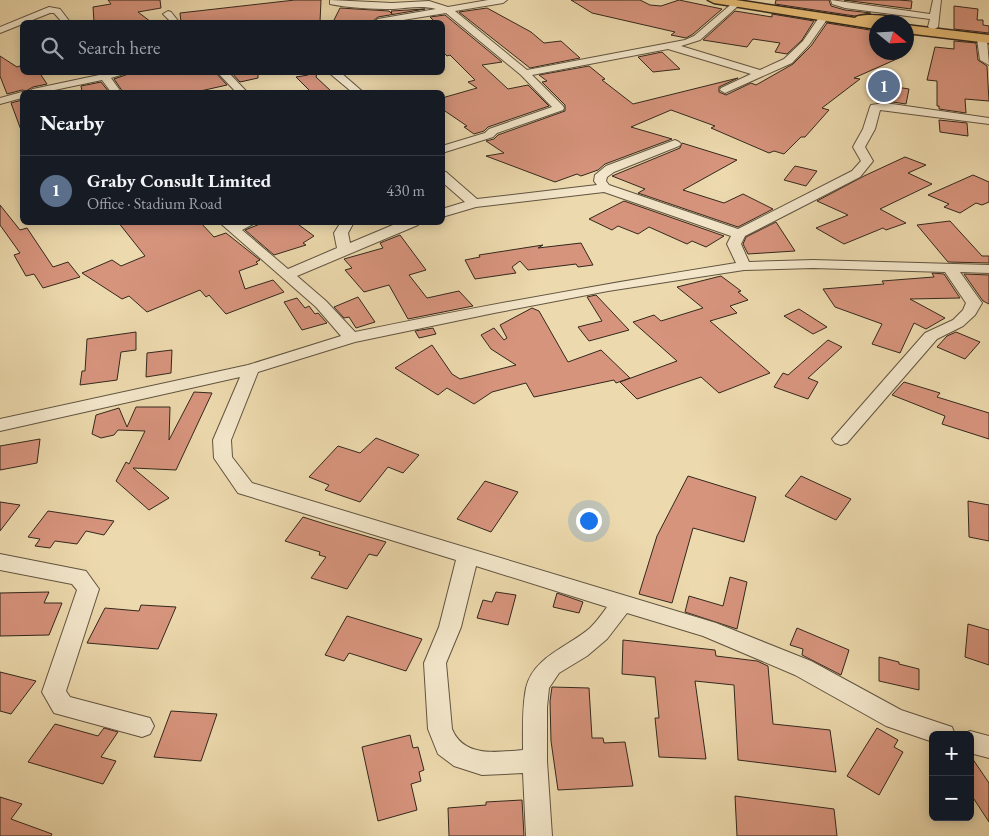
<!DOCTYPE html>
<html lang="en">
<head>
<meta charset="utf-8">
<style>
  :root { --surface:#171b24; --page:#20242c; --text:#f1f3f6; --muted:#9ea1a6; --line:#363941; --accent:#c59692 }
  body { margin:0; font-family:"EB Garamond",serif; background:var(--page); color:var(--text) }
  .controls { position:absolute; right:15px; bottom:15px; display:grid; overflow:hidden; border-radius:8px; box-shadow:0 2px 12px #0003 }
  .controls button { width:45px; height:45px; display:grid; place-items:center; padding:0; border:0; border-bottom:1px solid var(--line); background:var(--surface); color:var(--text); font:25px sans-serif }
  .compass { position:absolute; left:869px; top:15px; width:45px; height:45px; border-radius:50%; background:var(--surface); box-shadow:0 2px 12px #0003; rotate:108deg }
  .you { position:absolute; left:588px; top:520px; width:18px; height:18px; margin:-12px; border:4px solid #fff; border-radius:50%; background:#1a73e8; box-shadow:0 0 0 8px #1a73e833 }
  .badge { display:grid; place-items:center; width:32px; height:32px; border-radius:50%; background:var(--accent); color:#fff; font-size:16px; font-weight:700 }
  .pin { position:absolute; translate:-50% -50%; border:2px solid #fff; box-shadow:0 1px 5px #0006 }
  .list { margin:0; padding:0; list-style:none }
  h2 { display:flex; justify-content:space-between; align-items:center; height:65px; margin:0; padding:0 20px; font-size:21px }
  h2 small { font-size:16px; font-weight:400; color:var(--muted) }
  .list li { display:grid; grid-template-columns:32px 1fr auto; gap:15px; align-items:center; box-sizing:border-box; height:70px; padding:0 20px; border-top:1px solid var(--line) }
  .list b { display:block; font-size:19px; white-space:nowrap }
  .list p { margin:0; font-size:16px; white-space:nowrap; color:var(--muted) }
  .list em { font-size:16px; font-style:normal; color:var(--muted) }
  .icon { flex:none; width:28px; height:28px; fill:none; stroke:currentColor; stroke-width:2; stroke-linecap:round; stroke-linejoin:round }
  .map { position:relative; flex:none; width:989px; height:836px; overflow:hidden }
  .search { position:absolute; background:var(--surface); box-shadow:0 2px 12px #0003; left:20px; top:20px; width:425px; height:55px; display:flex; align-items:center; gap:12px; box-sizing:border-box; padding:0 18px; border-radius:8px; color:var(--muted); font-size:19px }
  .panel { position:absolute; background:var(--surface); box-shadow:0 2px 12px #0003; left:20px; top:90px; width:425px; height:135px; border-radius:8px }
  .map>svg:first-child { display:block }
  .building { fill:#d7947d; stroke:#33281c }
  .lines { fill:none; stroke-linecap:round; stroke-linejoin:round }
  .minor-casing { stroke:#615440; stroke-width:2 }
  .major-casing { stroke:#33281c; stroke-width:3 }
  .minor { fill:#f3e6ca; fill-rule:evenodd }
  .major { fill:#e6bc76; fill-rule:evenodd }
</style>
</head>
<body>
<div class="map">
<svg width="989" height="836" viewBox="0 0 989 836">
  <rect width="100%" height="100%" fill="#ecd9ad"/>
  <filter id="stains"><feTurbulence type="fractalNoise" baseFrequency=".004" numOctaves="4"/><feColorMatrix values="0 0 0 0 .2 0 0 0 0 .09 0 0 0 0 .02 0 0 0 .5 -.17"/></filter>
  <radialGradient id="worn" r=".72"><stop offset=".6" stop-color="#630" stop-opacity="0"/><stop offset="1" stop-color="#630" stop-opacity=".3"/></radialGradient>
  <!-- building -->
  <g class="building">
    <path d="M108,0H160L161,8L138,12L151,22H94L93,7L111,4Z"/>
    <path d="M295,0H321L320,22H181L180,13Z"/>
    <path d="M571,0H640L650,5L661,6L679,0L722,9L693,34L686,38L671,35L675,32L592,13Z"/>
    <path d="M776,0H829L831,6L845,10L871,13L855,16L775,4Z"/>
    <path d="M844,0H898L912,1L911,9Z"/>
    <path d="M954,6L978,9L977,20H983V25L989,26V33L954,29Z"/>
    <path d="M340,8L389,11L392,14L391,11L425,9L378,17L373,21L333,22Z"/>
    <path d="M487,8L531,32L544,43L561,41L580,58L530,68L459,12Z"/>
    <path d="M735,11L772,17V14L814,21L802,40L787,54L775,52L780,43L753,39L747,47L703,40Z"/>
    <path d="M445,15L502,62L482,65L508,89L528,85L549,106L488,127L484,131L474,134L464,127L467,126L442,109V98L477,88L468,82L475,80L450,55L447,56L442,51V22H435L430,17Z"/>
    <path d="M827,23L876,31V52L899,58L854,78L860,79L822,108L829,110L805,137H801L784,154L774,151L769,153L711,128L715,126L671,110L631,127L672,139L605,164L598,170L581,176L577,174L555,182L486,156L504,153L486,141L494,139L498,135L565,111V105L542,82L547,81L539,75L589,66L605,79L602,80L633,104L738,78L719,87V92L726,95L751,83L756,85L793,64L811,46Z"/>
    <path d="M954,41L976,43L978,60L987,66L989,101L965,99L966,113L939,109V106H937V81L927,80L935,47L954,49Z"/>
    <path d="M662,52L680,69L653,72L638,57Z"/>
    <path d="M0,56L17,67L22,65V72H39L47,84L33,87L26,91L22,90L7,94L0,76Z"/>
    <path d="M215,72L227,85L196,92H123L114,79L134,72Z"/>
    <path d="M231,72H258V78L240,82Z"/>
    <path d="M309,72L317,73L316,77L332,92H311L296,77L308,75Z"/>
    <path d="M101,82L109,92H82L81,86Z"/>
    <path d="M890,86L909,89L906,104L886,101Z"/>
    <path d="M22,100V130H21L11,103Z"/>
    <path d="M939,120L967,123L968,136L940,132Z"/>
    <path d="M682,143L737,160L683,190L724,203L743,194L773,209L738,227L638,193L645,189L612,176L680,148Z"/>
    <path d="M905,157L926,165L908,173L932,184L880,209L906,223L886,230L883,228L844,244L816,228L848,215L817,201L864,176Z"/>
    <path d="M795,166L817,171L806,186L784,180Z"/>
    <path d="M973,175L989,182V202L982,205L976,203L960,213L944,207L949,204L928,195Z"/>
    <path d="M624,201L724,236L706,247L692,241L687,244L649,227L638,234L618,226L612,230L589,219Z"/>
    <path d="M0,205L20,230L27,228L53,267L68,262L80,277L43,288L34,274L26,276L14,255L20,253L0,225Z"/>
    <path d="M950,221L982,256H989V263L948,262L917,225Z"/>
    <path d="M118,222H200L214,237L226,233L260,260L256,262L258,264L239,271L245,289L273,280L284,292L226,314L209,295L206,297L200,290L147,312L129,296L122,299L82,273L112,260L121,266L145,256Z"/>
    <path d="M265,222H295L314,236L303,243L306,245L274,255L245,230Z"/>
    <path d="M776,222L795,251L748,254L743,244L746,237Z"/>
    <path d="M400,235L426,270L409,275L427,298L459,291L473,306L408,319L389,285L364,292L345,270L352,268L344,259L383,248L380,243Z"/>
    <path d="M581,243L593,265L578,267L576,264L528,270L520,261L512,267L516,273L475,279L465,260L480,257L479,255L543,245L538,248Z"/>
    <path d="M932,273L944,274L960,298L910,299L945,318L926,329L914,323L900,353L872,344L882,324L835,307L823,289L884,284L882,281L934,277Z"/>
    <path d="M964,274L989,275V304L983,301Z"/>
    <path d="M721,276L741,291L738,292L748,300L730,306L737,313L710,321L770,373L719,393L701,377L637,399L620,382L677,361L633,322L654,315L661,321L703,308L677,287Z"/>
    <path d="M596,295L629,330L589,341L578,327L602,321L587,297Z"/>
    <path d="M358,297L375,322L356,328L349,317L344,318L334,307Z"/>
    <path d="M297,298L305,308L309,306L315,314L318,313L327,323L302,330L284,302Z"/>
    <path d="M532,308L539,311L568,362L601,350L630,378L616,383L614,380L534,397L526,383L492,392L474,404L447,388L438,395L395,368L432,345L452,374L460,379L516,365L491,349L481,335L494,328L504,340L507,338L500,325Z"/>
    <path d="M799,309L827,327L813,334L784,316Z"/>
    <path d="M433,328L436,334L419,338L415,331Z"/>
    <path d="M136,332V350L121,352L117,380L80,385L82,371H85L87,339Z"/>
    <path d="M956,332L980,342L965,359L937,347L947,336Z"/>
    <path d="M828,340L842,347L808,378L818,382L808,399L774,387L783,373L788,375Z"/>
    <path d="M172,350L171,373L146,377L147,353Z"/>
    <path d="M904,382L940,393L937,397L989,413V439L942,424L945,416L892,395Z"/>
    <path d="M194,392L212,393L176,470L133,468L169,498L149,510L116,481L126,462L129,464L145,431L118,430L114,435L101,438L92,434L96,415L119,408L127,427L136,407H170L169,440Z"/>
    <path d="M376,438L419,455L403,473L388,467L360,502L325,490L329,485L309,477L338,446L360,453Z"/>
    <path d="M40,439L37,463L0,470V446Z"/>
    <path d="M688,476L756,497L744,542L693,528L672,603L639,594L657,536Z"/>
    <path d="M801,476L851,499L836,520L785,496Z"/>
    <path d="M485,481L518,492L491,532L457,519Z"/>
    <path d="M968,501L989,505V541L969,537Z"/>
    <path d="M0,502L20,505L0,531Z"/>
    <path d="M48,511L114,521L104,535L86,531L77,544L55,541L50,548L35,546L40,539L28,537Z"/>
    <path d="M303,517L328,525L386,542L377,556L369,554L347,589L311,578L326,557L319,555L320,552L285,541Z"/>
    <path d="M730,577L747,582L737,629L685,612L689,596L723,606Z"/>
    <path d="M49,592L44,603H62L49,635L0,636V593Z"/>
    <path d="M496,592L516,595L508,625L477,618L483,600L492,602Z"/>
    <path d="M557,593L583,602L579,613L553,607Z"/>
    <path d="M141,605L176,607L158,649L87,643L105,608L139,611Z"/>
    <path d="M347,616L422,639L406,671L349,653L344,661L325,655Z"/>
    <path d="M968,624L989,630V665L965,657Z"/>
    <path d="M797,628L849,650L841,675L802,655L803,649L790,645Z"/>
    <path d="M623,640L715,650L716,656L757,661L768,666L773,724L830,730L836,772L738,760L734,685L695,681L706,759L659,757L655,718H659L655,677L622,674Z"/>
    <path d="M879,657L899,662V664L919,669V690L879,681Z"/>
    <path d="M0,672L36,681L11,714L0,711Z"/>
    <path d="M552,687L589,688L592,738H603L604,743L625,742L633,786L558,790L551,741L550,701Z"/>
    <path d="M171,711L217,714L201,761L154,757Z"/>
    <path d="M55,724L98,736L104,728L118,732L101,757L116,761L103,784L28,762Z"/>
    <path d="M877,728L898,740L894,747L903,752L879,795L847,776Z"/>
    <path d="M410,735L413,748L418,747L424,770L419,772L421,781L411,784L417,810L378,821L362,747Z"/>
    <path d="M970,755L989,783V822L970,793Z"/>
    <path d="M735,796L834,809L837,836H737Z"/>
    <path d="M0,797L22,804L11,819L52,834L51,836H0Z"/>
    <path d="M522,800L524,836H449L448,808L486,805V802Z"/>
  </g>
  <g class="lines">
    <!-- minor casing -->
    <g class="minor-casing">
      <g id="minor">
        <path d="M330,0L392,3L429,1L448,7L488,0H507L503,3L455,11L527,70L685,40L694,36L735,1L739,4L738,6L700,40L681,46L760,70L784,59L803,41L820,16L823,15L828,18L809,45L792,63L725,93L720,90L721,88L751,74L668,49L532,75L563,106L564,108L563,110L497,133L493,137L442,153V146L485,133L489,129L552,107L521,75L446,13L391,22H374L378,19L436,9C422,5 407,8 393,9C373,9 349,8 330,4Z"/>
        <path d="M831,0L930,14L933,0H941L938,27L933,30L928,27L930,19L845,8L832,4Z"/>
        <path d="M49,7L60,9L70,22H62L54,13H50L0,33V27Z"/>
        <path d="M168,11L171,12L179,22H171L163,14Z"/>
        <path d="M982,36L987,39L989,65L980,60L977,39Z"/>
        <path d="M97,72H130L111,78L121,92H111L102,80L45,92H28L33,89L99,75Z"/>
        <path d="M217,72H228L247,92H236Z"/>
        <path d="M328,72H340L363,92H352Z"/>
        <path d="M22,92H25H22V98L0,104V98Z"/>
        <path d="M885,103L989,118V124L880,110L875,129L865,147L873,161L860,177L745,236L741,244L749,262L813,260L989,265V273L960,272L982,303L975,315L963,326L937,339L847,443L841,445L835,443L832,439L925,333L953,320L963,310L966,303L945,272L813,268L744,270L608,291L494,313L355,342L258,372L231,440L232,457L252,483L716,623L811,661L901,710L952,727L955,735H933V742L886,726L795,675L703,636L627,613L607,639L587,656L559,673L549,688L547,707V761L552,836H526L523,773L482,775L454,766L438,754L428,729L424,663L439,627L456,560L238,493L214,458L213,440L240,377L0,431V419L248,365L341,336L316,307L219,222H257L242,230L288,269L337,248L334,233L341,222H354L348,233L350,243L400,222H419L418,225L297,276L326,301L355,332C481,306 608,283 736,263L727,244L731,236L604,192L476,207L442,217V209L465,202L442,182V171L446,172L477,199L597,185L594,181L595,175L606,166L675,140L679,142L681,144L679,146L614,172L607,177L606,181L609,185L738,229L852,171L861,161L853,147L863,129L870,107L871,105ZM476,566L607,607C602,614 596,622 590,628C568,647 533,657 526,688C522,708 523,730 523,750C497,752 464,758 452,729L446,663L461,627Z"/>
        <path d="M0,554L86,571L99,589L66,691L70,697L150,718L154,726L150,734L142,737L54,713L42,692L77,590L72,584L0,570Z"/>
        <path d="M970,731L989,736V758L970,753V735H961Z"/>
      </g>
    </g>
    <!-- major casing -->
    <g class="major-casing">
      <g id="major">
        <path d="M708,0H736L855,18C860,12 899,16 905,22H876V29L714,3Z"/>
        <path d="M906,25L989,35V43L906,33Z"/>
      </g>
    </g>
    <!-- minor -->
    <use href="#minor" class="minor"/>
    <!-- major -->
    <use href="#major" class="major"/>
  </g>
  <rect width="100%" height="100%" filter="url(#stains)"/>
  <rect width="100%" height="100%" fill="url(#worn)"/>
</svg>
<div class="controls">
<button>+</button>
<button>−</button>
</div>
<svg class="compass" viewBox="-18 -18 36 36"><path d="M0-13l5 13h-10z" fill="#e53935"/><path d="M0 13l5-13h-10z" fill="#9ea1a6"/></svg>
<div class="you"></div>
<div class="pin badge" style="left:884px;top:86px;background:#5c6f8a">1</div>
<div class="search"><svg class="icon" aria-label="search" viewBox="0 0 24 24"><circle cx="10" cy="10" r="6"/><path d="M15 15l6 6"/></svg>Search here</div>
<section class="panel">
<h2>Nearby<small></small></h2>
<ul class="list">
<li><span class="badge" style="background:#5c6f8a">1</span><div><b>Graby Consult Limited</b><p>Office · Stadium Road</p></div><em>430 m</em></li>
</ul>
</section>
</div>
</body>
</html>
